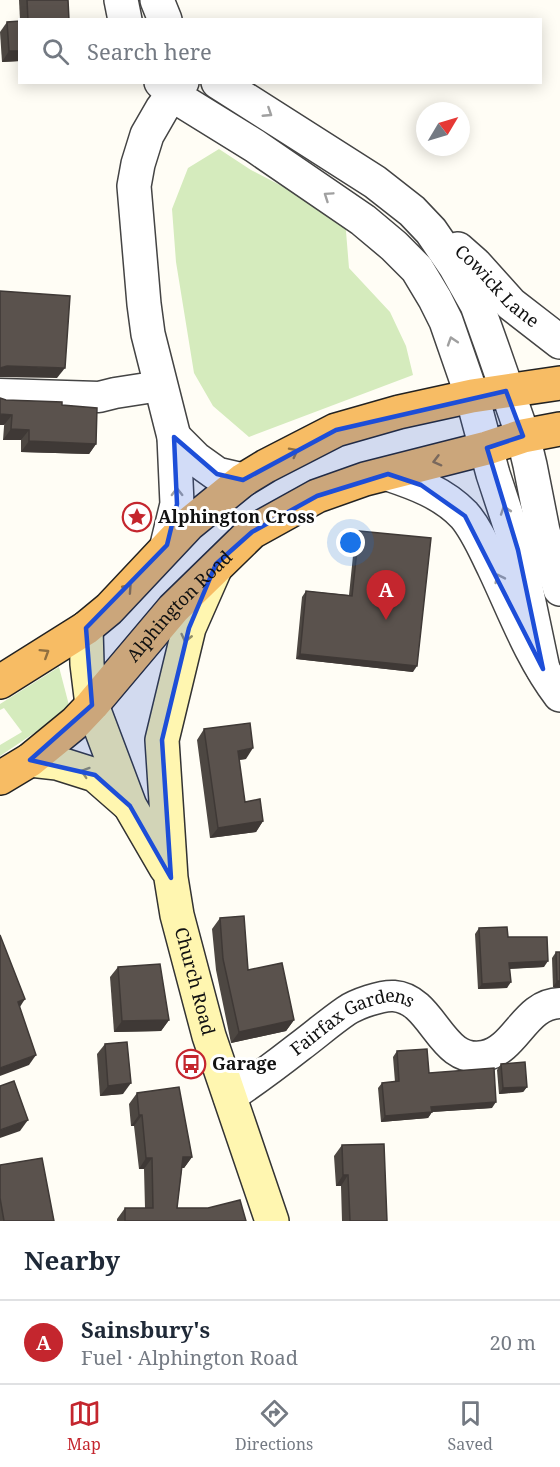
<!DOCTYPE html>
<html lang="en">
<head>
<meta charset="utf-8">
<style>
  :root { --surface:#fff; --page:#f6f6f7; --text:#1f2937; --muted:#747a83; --line:#e0e1e3; --accent:#c4262e }
  body { margin:0; font-family:"Noto Serif",serif; background:var(--page); color:var(--text) }
  .compass { position:absolute; left:416px; top:102px; width:54px; height:54px; border-radius:50%; background:var(--surface); box-shadow:0 3px 15px #0003; rotate:52deg }
  .you { position:absolute; left:351px; top:543px; width:21px; height:21px; margin:-15px; border:4px solid #fff; border-radius:50%; background:#1a73e8; box-shadow:0 0 0 9px #1a73e833 }
  .badge { display:grid; place-items:center; width:39px; height:39px; border-radius:50%; background:var(--accent); color:#fff; font-size:20px; font-weight:700 }
  .pin { position:absolute; translate:-50% -50px; filter:drop-shadow(0 2px 3px #0008) }
  .pin::after { content:''; position:absolute; top:32px; width:21px; height:18px; background:inherit; clip-path:polygon(0 0,100% 0,50% 100%) }
  .list { margin:0; padding:0; list-style:none }
  h2 { display:flex; justify-content:space-between; align-items:center; height:78px; margin:0; padding:0 24px; font-size:26px }
  h2 small { font-size:20px; font-weight:400; color:var(--muted) }
  .list li { display:grid; grid-template-columns:39px 1fr auto; gap:18px; align-items:center; box-sizing:border-box; height:84px; padding:0 24px; border-top:2px solid var(--line) }
  .list b { display:block; font-size:22px; white-space:nowrap }
  .list p { margin:0; font-size:20px; white-space:nowrap; color:var(--muted) }
  .list em { font-size:20px; font-style:normal; color:var(--muted) }
  .icon { flex:none; width:33px; height:33px; fill:none; stroke:currentColor; stroke-width:2; stroke-linecap:round; stroke-linejoin:round }
  .map { position:relative; flex:none; width:560px; height:1221px; overflow:hidden }
  .search { position:absolute; background:var(--surface); box-shadow:0 3px 15px #0003; left:18px; right:18px; top:18px; height:66px; display:flex; align-items:center; gap:15px; box-sizing:border-box; padding:0 21px; border-radius:0px; color:var(--muted); font-size:22px }
  .sheet { height:162px; background:var(--surface) }
  nav { display:flex; justify-content:space-around; align-items:center; box-sizing:border-box; height:84px; border-top:2px solid var(--line); background:var(--surface); font-size:16px; color:var(--muted) }
  nav a { display:grid; justify-items:center; gap:3px }
  nav .on { color:var(--accent) }
  .map>svg:first-child { display:block }
  .green { fill:#d5ebbd }
  .lines { fill:none; stroke-linecap:round; stroke-linejoin:round }
  .minor-casing { stroke:#444; stroke-width:33 }
  .tertiary-casing { stroke:#444; stroke-width:36 }
  .secondary-casing { stroke:#333; stroke-width:36 }
  .trunk-casing { stroke:#222; stroke-width:36 }
  .minor { stroke:#fff; stroke-width:30 }
  .tertiary { stroke:#fff; stroke-width:33 }
  .secondary { stroke:#fff6b0; stroke-width:33 }
  .trunk { stroke:#f7bc64; stroke-width:33 }
  .wall { fill:#4d4742 }
  .shaded-wall { fill:#3f3936 }
  .building { fill:#5a524d; stroke:#3f3936; stroke-width:1.5 }
  .oneway { stroke:#a0a0a0 }
  .oneway2 { stroke:#906f3f }
  .oneway3 { stroke:#948f68 }
  .marked { fill:#1d4ed8; fill-opacity:0.2; stroke:#1d4ed8; stroke-width:4.5; stroke-linejoin:round }
  .labels { text-anchor:middle; stroke-width:6; stroke-linejoin:round; paint-order:stroke }
  .street-label { font-size:18px; fill:#111; stroke:#fff }
  .poi-label { font-size:18px; font-weight:bold; fill:#111; stroke:#fff; text-anchor:start }
</style>
</head>
<body>
<div class="map">
<svg width="560" height="1221" viewBox="0 0 560 1221">
  <rect width="100%" height="100%" fill="#fffdf5"/>
  <!-- green -->
  <g class="green">
    <path d="M219,149L251,170L345,219L349,268L390,312L406,346L413,375L249,437L213,406L194,373L176,262L172,209L188,168Z"/>
    <path d="M59,667L70,709L0,756V745L22,732L4,708L0,710V704Z"/>
  </g>
  <g class="lines">
    <!-- minor casing -->
    <g class="minor-casing">
      <g id="minor">
        <path d="M0,394L99,397L115,393L160,386"/>
        <path id="s1" d="M229,1098C253,1082 276,1065 299,1047C315,1035 330,1022 346,1011C356,1004 382,995 394,996C434,999 440,1065 484,1056C517,1049 524,1004 560,1003"/>
      </g>
    </g>
    <!-- tertiary casing -->
    <g class="tertiary-casing">
      <g id="tertiary">
        <path d="M121,0L125,20"/>
        <path d="M157,0L165,20"/>
        <path d="M161,82L179,99L255,146L363,220L394,246L417,269L435,299L446,321L472,396L493,474L518,550L543,669"/>
        <path d="M218,82L375,182L412,211L431,231L455,266L477,305L492,347L523,436L530,465L543,531L560,589"/>
        <path id="s2" d="M458,249L475,264L511,304L560,342"/>
        <path d="M174,437L196,459L217,474L243,480"/>
        <path d="M388,474C415,483 443,493 464,515C477,530 485,550 494,568C514,610 531,657 560,695"/>
        <path d="M167,545L177,504L174,437L148,334L144,304L134,186L138,164L147,135L162,109L182,82"/>
      </g>
    </g>
    <!-- secondary casing -->
    <g class="secondary-casing">
      <g id="secondary">
        <path id="s3" d="M215,569L189,628L162,740L171,878L177,915L209,1036L272,1221"/>
        <path d="M86,628L87,664L92,705L130,806L166,868"/>
        <path d="M30,760L57,763L95,775L127,803"/>
      </g>
    </g>
    <!-- trunk casing -->
    <g class="trunk-casing">
      <g id="trunk">
        <path d="M0,682L86,628L109,609L189,524L243,480L266,466L336,430L399,412L472,396L560,383"/>
        <path id="s4" d="M0,778L30,760L75,723L92,705L173,609L252,532L317,496L365,479L487,448L523,436L560,429"/>
      </g>
    </g>
    <!-- minor -->
    <use href="#minor" class="minor"/>
    <!-- tertiary -->
    <use href="#tertiary" class="tertiary"/>
    <!-- secondary -->
    <use href="#secondary" class="secondary"/>
    <!-- trunk -->
    <use href="#trunk" class="trunk"/>
  </g>
  <!-- wall -->
  <g class="wall">
    <path d="M19,0H68L69,20H20Z"/>
    <path d="M20,21V61L2,62L0,32L7,22Z"/>
    <path d="M6,400L62,405L96,444L89,454L21,452V440H3Z"/>
    <path d="M359,531L413,672L296,659L302,597L306,591L349,595L355,536Z"/>
    <path d="M204,729L246,759L239,760L245,802L263,821L256,832L210,838L197,740Z"/>
    <path d="M220,918L248,970L294,1020L286,1031L231,1043L216,970L212,929Z"/>
    <path d="M479,928L508,937L544,967L510,969L507,988L478,989L475,934Z"/>
    <path d="M556,952L560,988L553,987L552,958Z"/>
    <path d="M118,967L169,1020L161,1031L114,1032L110,977Z"/>
    <path d="M105,1044L123,1094L100,1096L97,1054Z"/>
    <path d="M397,1051L429,1073L492,1108L432,1112L428,1118L381,1122L378,1088L382,1083L395,1082L393,1057Z"/>
    <path d="M501,1064L527,1087L523,1092L499,1094L497,1070Z"/>
    <path d="M137,1093L192,1157L184,1168H182L177,1208L246,1221H117V1219L125,1208H145L144,1169H139L134,1126H131L129,1104Z"/>
    <path d="M342,1145L387,1221H342L341,1186H336L334,1156Z"/>
    <path d="M0,1165L54,1221H0Z"/>
  </g>
  <!-- shaded-wall -->
  <g class="shaded-wall">
    <path d="M9,51H20V61L2,62Z"/>
    <path d="M7,366L65,368L57,378L0,377V368Z"/>
    <path d="M0,414L12,415L4,425H0Z"/>
    <path d="M11,429L29,430L21,440H3Z"/>
    <path d="M29,441L96,444L89,454L21,452Z"/>
    <path d="M300,654L417,666L413,672L296,659Z"/>
    <path d="M253,748L246,759L230,761L238,751Z"/>
    <path d="M263,821L256,832L210,838L218,828Z"/>
    <path d="M548,961L544,967L505,969L509,963Z"/>
    <path d="M557,981H560V988L553,987Z"/>
    <path d="M511,982L507,988L478,989L482,984Z"/>
    <path d="M25,999L18,1010V1002Z"/>
    <path d="M169,1020L161,1031L114,1032L122,1021Z"/>
    <path d="M294,1020L286,1031L231,1043L239,1032Z"/>
    <path d="M36,1055L29,1065L0,1076V1068Z"/>
    <path d="M131,1083L123,1094L100,1096L108,1086Z"/>
    <path d="M527,1087L523,1092L499,1094L503,1088Z"/>
    <path d="M496,1102L492,1108L432,1112L428,1118L381,1122L385,1116L431,1107Z"/>
    <path d="M139,1115H142L134,1126H131Z"/>
    <path d="M28,1120L20,1131L0,1138V1130Z"/>
    <path d="M183,1157H192L184,1168H175Z"/>
    <path d="M146,1158H152L144,1169H139Z"/>
    <path d="M343,1175H348L341,1186H336Z"/>
  </g>
  <!-- building -->
  <g class="building">
    <path d="M27,0H68L69,20H28Z"/>
    <path d="M20,21V51H9L7,22Z"/>
    <path d="M0,291L70,296L65,368L7,366L0,368Z"/>
    <path d="M0,398L6,400L62,402V405L97,408L96,444L29,441V430L11,429L12,415L0,414Z"/>
    <path d="M359,531L431,538L417,666L300,654L306,591L352,596Z"/>
    <path d="M250,723L253,748L238,751L245,802L260,799L263,821L218,828L204,729Z"/>
    <path d="M244,916L248,970L282,963L294,1020L239,1032L223,959L220,918Z"/>
    <path d="M507,927L508,937H547L548,961L509,963L511,982L482,984L479,928Z"/>
    <path d="M0,935L25,999L18,1002L36,1055L0,1068Z"/>
    <path d="M556,952H560V981H557Z"/>
    <path d="M160,964L169,1020L122,1021L118,967Z"/>
    <path d="M127,1042L131,1083L108,1086L105,1044Z"/>
    <path d="M427,1049L429,1073L494,1068L496,1102L431,1107L432,1112L385,1116L382,1083L399,1081L397,1051Z"/>
    <path d="M525,1062L527,1087L503,1088L501,1064Z"/>
    <path d="M14,1081L28,1120L0,1130V1086Z"/>
    <path d="M179,1087L192,1157H183L177,1208H208L240,1200L246,1221H125V1208H153L152,1158H146L142,1115H139L137,1093Z"/>
    <path d="M384,1144L387,1221H350L348,1175H343L342,1145Z"/>
    <path d="M42,1158L54,1221H4L0,1198V1165Z"/>
  </g>
  <!-- one-way arrows -->
  <defs><path id="oneway-chevron" d="M-2-3.5L2.5 0L-2 3.5" fill="none" stroke-width="1.6" stroke-linecap="round" stroke-linejoin="round" transform="scale(1.5)"/></defs>
  <g class="oneway">
    <use href="#oneway-chevron" transform="translate(268 113) rotate(33)"/>
    <use href="#oneway-chevron" transform="translate(328 196) rotate(-146)"/>
    <use href="#oneway-chevron" transform="translate(452 341) rotate(-108)"/>
    <use href="#oneway-chevron" transform="translate(177 492) rotate(-91)"/>
    <use href="#oneway-chevron" transform="translate(505 510) rotate(-109)"/>
    <use href="#oneway-chevron" transform="translate(499 578) rotate(-116)"/>
  </g>
  <g class="oneway2">
    <use href="#oneway-chevron" transform="translate(294 452) rotate(-27)"/>
    <use href="#oneway-chevron" transform="translate(437 461) rotate(165)"/>
    <use href="#oneway-chevron" transform="translate(128 588) rotate(-48)"/>
    <use href="#oneway-chevron" transform="translate(45 653) rotate(-32)"/>
  </g>
  <g class="oneway3">
    <use href="#oneway-chevron" transform="translate(186 638) rotate(103)"/>
    <use href="#oneway-chevron" transform="translate(85 772) rotate(-162)"/>
  </g>
  <!-- marked area -->
  <path class="marked" d="M506,391L523,436L487,448L518,550L543,669L465,516L421,485L388,474L317,496L252,532L216,564L189,628L162,740L171,878L130,806L95,775L30,760L92,705L86,628L167,545L177,504L174,437L217,474L243,480L336,430Z"/>
  <!-- icons -->
  <defs>
    <g id="sight-ring" transform="scale(1.5)"><circle r="9.5" fill="#fff" stroke="#c4262e" stroke-width="1.5"/><path d="M0-6L1.8-2.2L6-1.7L2.9 1.2L3.7 5.4L0 3.3L-3.7 5.4L-2.9 1.2L-6-1.7L-1.8-2.2Z" fill="#c4262e"/></g>
    <g id="bus-ring" transform="scale(1.5)"><circle r="9.5" fill="#fff" stroke="#c4262e" stroke-width="1.5"/><path d="M-5-6H5V4H4V6H2V4H-2V6H-4V4H-5ZM-3.5-4V0h7V-4ZM-3.5 1.2v1.5H-2V1.2ZM2 1.2v1.5H3.5V1.2Z" fill="#c4262e"/></g>
  </defs>
  <g fill-rule="evenodd">
    <use href="#sight-ring" x="137" y="517"/>
    <use href="#bus-ring" x="191" y="1064"/>
  </g>
  <g class="labels">
    <!-- street labels -->
    <g class="street-label">
      <text dy="6" stroke="none"><textPath href="#s2" startOffset="54">Cowick Lane</textPath></text>
      <text dy="6" stroke="none"><textPath href="#s4" startOffset="250">Alphington Road</textPath></text>
      <text dy="6" stroke="none"><textPath href="#s3" startOffset="424">Church Road</textPath></text>
      <text dy="6" stroke="none"><textPath href="#s1" startOffset="148">Fairfax Gardens</textPath></text>
    </g>
    <!-- poi labels -->
    <g class="poi-label">
      <text x="158" y="523">Alphington Cross</text>
      <text x="212" y="1070">Garage</text>
    </g>
  </g>
</svg>
<svg class="compass" viewBox="-18 -18 36 36"><path d="M0-13l5 13h-10z" fill="#e53935"/><path d="M0 13l5-13h-10z" fill="#747a83"/></svg>
<div class="you"></div>
<div class="pin badge" style="left:386px;top:620px">A</div>
<div class="search"><svg class="icon" aria-label="search" viewBox="0 0 24 24"><circle cx="10" cy="10" r="6"/><path d="M15 15l6 6"/></svg>Search here</div>
</div>
<section class="sheet">
<h2>Nearby<small></small></h2>
<ul class="list">
<li><span class="badge">A</span><div><b>Sainsbury's</b><p>Fuel · Alphington Road</p></div><em>20 m</em></li>
</ul>
</section>
<nav>
<a class="on"><svg class="icon" aria-label="map" viewBox="0 0 24 24"><path d="M3 6l6-2 6 2 6-2v14l-6 2-6-2-6 2zM9 4v14M15 6v14"/></svg>Map</a>
<a><svg class="icon" aria-label="directions" viewBox="0 0 24 24"><path d="M12 3l9 9-9 9-9-9zM9 14v-3h6M13 9l2 2-2 2"/></svg>Directions</a>
<a><svg class="icon" aria-label="saved" viewBox="0 0 24 24"><path d="M7 4h10v16l-5-4-5 4z"/></svg>Saved</a>
</nav>
</body>
</html>
